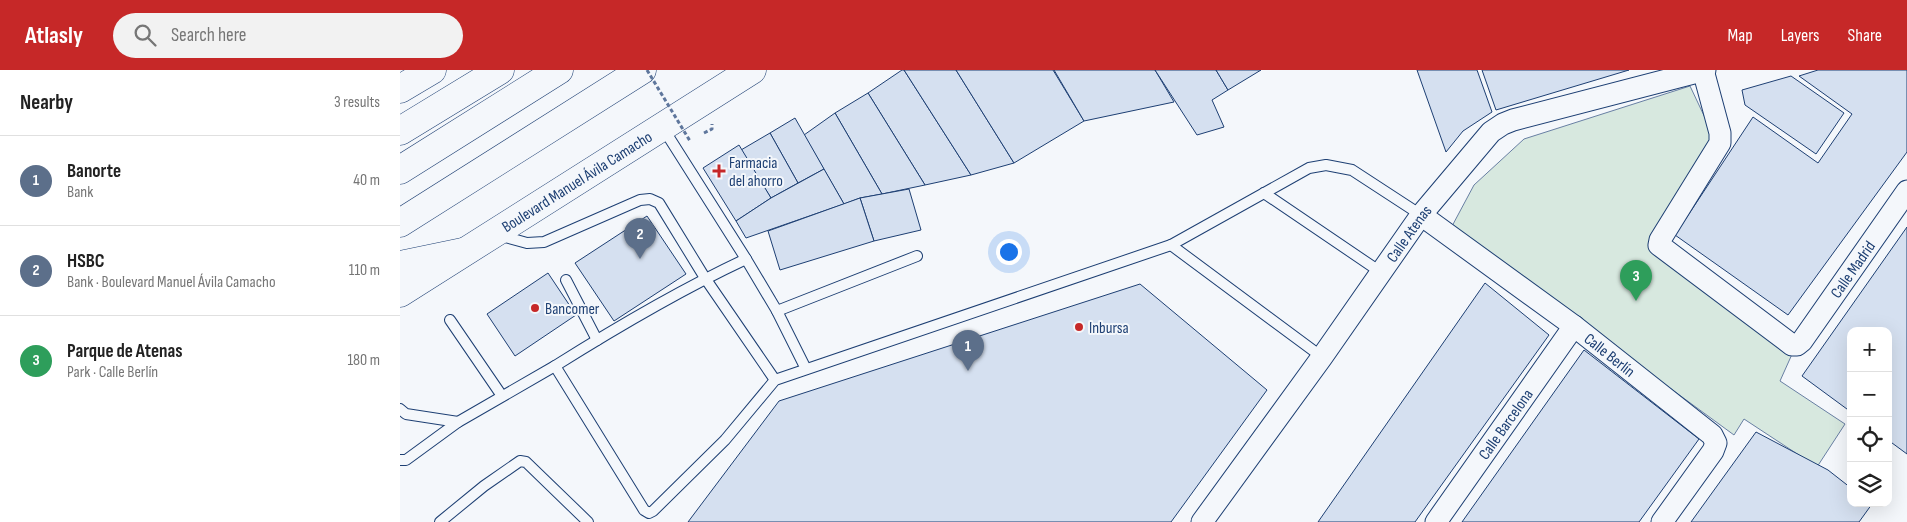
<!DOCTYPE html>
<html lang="en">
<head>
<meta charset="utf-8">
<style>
  :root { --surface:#fff; --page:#f2f2f2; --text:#222; --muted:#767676; --line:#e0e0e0; --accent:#c62828 }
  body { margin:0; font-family:"Sofia Sans Condensed",sans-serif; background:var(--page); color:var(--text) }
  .controls { position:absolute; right:15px; bottom:15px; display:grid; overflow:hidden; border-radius:10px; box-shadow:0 5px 20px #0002 }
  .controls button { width:45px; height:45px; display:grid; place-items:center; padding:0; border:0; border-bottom:1px solid var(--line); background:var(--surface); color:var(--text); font:25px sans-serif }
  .you { position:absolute; left:608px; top:181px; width:18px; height:18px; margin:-12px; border:4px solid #fff; border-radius:50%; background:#1a73e8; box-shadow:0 0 0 8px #1a73e833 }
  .badge { display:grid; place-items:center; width:32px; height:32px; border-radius:50%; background:var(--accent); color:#fff; font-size:16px; font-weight:700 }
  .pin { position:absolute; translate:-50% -41px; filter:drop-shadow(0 1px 2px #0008) }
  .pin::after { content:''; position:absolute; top:26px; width:18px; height:15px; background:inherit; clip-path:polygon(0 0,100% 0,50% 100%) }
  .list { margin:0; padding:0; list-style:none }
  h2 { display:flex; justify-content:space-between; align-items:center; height:65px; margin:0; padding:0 20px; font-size:21px }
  h2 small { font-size:16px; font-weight:400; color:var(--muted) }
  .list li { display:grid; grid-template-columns:32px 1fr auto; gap:15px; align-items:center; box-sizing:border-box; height:90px; padding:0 20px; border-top:1px solid var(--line) }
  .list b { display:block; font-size:19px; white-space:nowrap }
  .list p { margin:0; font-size:16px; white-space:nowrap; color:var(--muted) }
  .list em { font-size:16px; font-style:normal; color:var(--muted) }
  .icon { flex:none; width:28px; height:28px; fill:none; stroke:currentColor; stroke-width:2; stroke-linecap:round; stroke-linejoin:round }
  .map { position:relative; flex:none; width:1507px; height:452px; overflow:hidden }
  header { display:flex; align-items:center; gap:30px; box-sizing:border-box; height:70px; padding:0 25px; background:var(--accent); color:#fff }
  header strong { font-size:24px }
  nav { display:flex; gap:28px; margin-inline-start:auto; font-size:18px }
  .search { width:350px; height:45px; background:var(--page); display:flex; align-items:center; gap:12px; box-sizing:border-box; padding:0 18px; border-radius:28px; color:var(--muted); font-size:19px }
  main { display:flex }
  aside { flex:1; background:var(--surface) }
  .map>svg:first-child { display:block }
  .green { fill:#d7e8df; stroke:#687fa3 }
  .building { fill:#d5e0f0; stroke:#1d3f73 }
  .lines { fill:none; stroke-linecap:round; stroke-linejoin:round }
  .lane-casing { stroke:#1d3f73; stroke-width:12 }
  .street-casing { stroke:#1d3f73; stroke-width:23 }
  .primary-casing { stroke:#1d3f73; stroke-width:29 }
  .highway-casing { stroke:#1d3f73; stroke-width:29 }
  .path { stroke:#5e769c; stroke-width:3; stroke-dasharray:4 2.5; stroke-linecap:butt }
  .lane { stroke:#f4f7fb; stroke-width:10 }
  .street { stroke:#f4f7fb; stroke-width:21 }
  .primary { stroke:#f4f7fb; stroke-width:28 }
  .highway { stroke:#f4f7fb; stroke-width:28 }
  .path-bridge { stroke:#5e769c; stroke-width:3; stroke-dasharray:4 2.5; stroke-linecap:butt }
  .poi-dot { fill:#c62828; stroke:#f4f7fb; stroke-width:2 }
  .labels { text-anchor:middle; stroke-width:4; stroke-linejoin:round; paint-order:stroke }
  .poi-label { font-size:16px; fill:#1d3f73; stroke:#f4f7fb; text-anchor:start }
  .street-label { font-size:16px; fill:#1d3f73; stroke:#f4f7fb }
</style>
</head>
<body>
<header>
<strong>Atlasly</strong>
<div class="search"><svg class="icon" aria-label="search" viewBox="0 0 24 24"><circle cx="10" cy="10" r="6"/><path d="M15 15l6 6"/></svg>Search here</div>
<nav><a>Map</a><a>Layers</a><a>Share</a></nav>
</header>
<main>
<aside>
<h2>Nearby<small>3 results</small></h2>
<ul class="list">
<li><span class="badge" style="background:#5c6f8a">1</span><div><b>Banorte</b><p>Bank</p></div><em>40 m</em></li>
<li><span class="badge" style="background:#5c6f8a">2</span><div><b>HSBC</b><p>Bank · Boulevard Manuel Ávila Camacho</p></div><em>110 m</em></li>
<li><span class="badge" style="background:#2e9e5b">3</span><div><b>Parque de Atenas</b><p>Park · Calle Berlín</p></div><em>180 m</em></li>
</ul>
</aside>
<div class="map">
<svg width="1507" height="452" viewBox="0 0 1507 452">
  <rect width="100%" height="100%" fill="#f4f7fb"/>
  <!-- green -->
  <path class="green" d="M1290,16L1316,71L1252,179L1393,282L1380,311L1445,354L1417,397L1344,349L1334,365L1051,158L1074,115L1124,69Z"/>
  <!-- building -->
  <g class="building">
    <path d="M502,0H504L571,105L525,115L468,23Z"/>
    <path d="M504,0H556L614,93L571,105Z"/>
    <path d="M556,0H653L684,51L614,93Z"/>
    <path d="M654,0H755L774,32L684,51Z"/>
    <path d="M755,0H816L828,20L812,30L824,57L797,65Z"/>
    <path d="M816,0H861L828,20Z"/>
    <path d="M1017,0H1077L1092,42L1063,61L1046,82Z"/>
    <path d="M1082,0H1229L1096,40Z"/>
    <path d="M1418,0H1507V82L1388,245L1275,165L1353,47L1418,93L1452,44L1399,6Z"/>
    <path d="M1391,6L1444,43L1416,84L1345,35L1342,20Z"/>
    <path d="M468,23L525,115L482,124L435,43Z"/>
    <path d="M435,43L482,124L460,128L444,134L404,65Z"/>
    <path d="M395,48L424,99L398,113L370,63Z"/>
    <path d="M370,63L398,113L371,128L341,80Z"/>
    <path d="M339,75L371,128L336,151L303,98Z"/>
    <path d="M424,99L444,134L346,168L336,151L371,128Z"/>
    <path d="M509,119L521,160L474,171L460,128Z"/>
    <path d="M460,128L474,171L380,200L368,161Z"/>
    <path d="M247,146L286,204L214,251L175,193Z"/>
    <path d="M1507,157V384L1488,370V261H1451V342L1402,306Z"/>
    <path d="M148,203L176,245L115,286L87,244Z"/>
    <path d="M1085,213L1149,265L1015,452H918Z"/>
    <path d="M740,214L867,320L771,452H288L379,331Z"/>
    <path d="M1184,280L1299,369L1239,452H1062Z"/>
    <path d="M1356,362L1428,400L1451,418V433L1472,434L1459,452H1291Z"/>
  </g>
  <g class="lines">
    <!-- lane casing -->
    <g class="lane-casing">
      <g id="lane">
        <path d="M263,58L346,189L377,241L406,299"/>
        <path d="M864,123L982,203"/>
        <path d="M98,165L127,173L144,172L240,130L250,129L259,133L305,208L375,310"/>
        <path d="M771,175L922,287"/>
        <path d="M346,189C280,220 217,257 155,296L244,440L249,443L253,441L325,370L375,310L771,175L909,98L926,95L952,100L1021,145"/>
        <path d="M166,210L197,270"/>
        <path d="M377,241L517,186"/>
        <path d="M50,250L102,326"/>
        <path d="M0,339L6,344L58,352"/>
        <path d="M0,390H6L58,352L155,296"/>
        <path d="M40,452L84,416L120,391L126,392L188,452"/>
      </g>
    </g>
    <!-- street casing -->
    <g class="street-casing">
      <g id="street">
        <path id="s1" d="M1303,0L1320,63V73L1260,170L1259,175L1392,275H1397L1402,271L1507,121"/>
        <path id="s2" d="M1021,145L1174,256L1312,365L1316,373L1313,381L1262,452"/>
        <path id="s3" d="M802,452L922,287L1021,145L1091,62L1103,54L1113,50L1305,0"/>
        <path id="s4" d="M1036,452L1174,256"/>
      </g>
    </g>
    <!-- primary casing -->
    <g class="primary-casing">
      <g id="primary">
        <path d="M0,19L32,0"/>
        <path id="s5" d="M0,223L352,0"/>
      </g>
    </g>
    <!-- highway casing -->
    <g class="highway-casing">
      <g id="highway">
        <path d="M0,61L100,0"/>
        <path d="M0,100L159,0"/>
        <path d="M0,153L242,0"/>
        <path d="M0,195L63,182"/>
      </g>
    </g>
    <!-- path -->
    <path class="path" d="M304,63L312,59V54"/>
    <!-- lane -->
    <use href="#lane" class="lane"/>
    <!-- street -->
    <use href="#street" class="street"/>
    <!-- primary -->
    <use href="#primary" class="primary"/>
    <!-- highway -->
    <use href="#highway" class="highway"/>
    <!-- path-bridge -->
    <path class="path-bridge" d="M247,0L290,71"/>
  </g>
  <!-- markers -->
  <g class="poi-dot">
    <path d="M316.5 93.5h5v5h5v5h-5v5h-5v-5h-5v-5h5z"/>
    <circle cx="135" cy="238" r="5"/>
    <circle cx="679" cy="257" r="5"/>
  </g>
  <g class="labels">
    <!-- poi labels -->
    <g class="poi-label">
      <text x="329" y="98">Farmacia<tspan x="329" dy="18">del ahorro</tspan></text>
      <text x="145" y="244">Bancomer</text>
      <text x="689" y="263">Inbursa</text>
    </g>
    <!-- street labels -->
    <g class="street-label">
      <text dy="6" stroke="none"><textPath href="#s5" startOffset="209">Boulevard Manuel Ávila Camacho</textPath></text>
      <text dy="6" stroke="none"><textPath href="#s3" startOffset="355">Calle Atenas</textPath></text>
      <text dy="6" stroke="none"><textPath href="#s1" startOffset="460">Calle Madrid</textPath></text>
      <text dy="6" stroke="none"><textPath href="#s2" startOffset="235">Calle Berlín</textPath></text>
      <text dy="6" stroke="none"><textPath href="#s4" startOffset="120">Calle Barcelona</textPath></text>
    </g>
  </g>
</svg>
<div class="controls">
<button>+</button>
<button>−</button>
<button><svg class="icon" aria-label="locate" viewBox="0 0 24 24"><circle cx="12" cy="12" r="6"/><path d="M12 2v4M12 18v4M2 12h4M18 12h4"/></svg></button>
<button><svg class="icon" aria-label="layers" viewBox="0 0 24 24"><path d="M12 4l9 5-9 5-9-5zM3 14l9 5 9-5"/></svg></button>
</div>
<div class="you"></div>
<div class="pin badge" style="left:568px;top:301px;background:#5c6f8a">1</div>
<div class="pin badge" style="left:240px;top:189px;background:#5c6f8a">2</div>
<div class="pin badge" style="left:1236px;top:231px;background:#2e9e5b">3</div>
</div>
</main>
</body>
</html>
